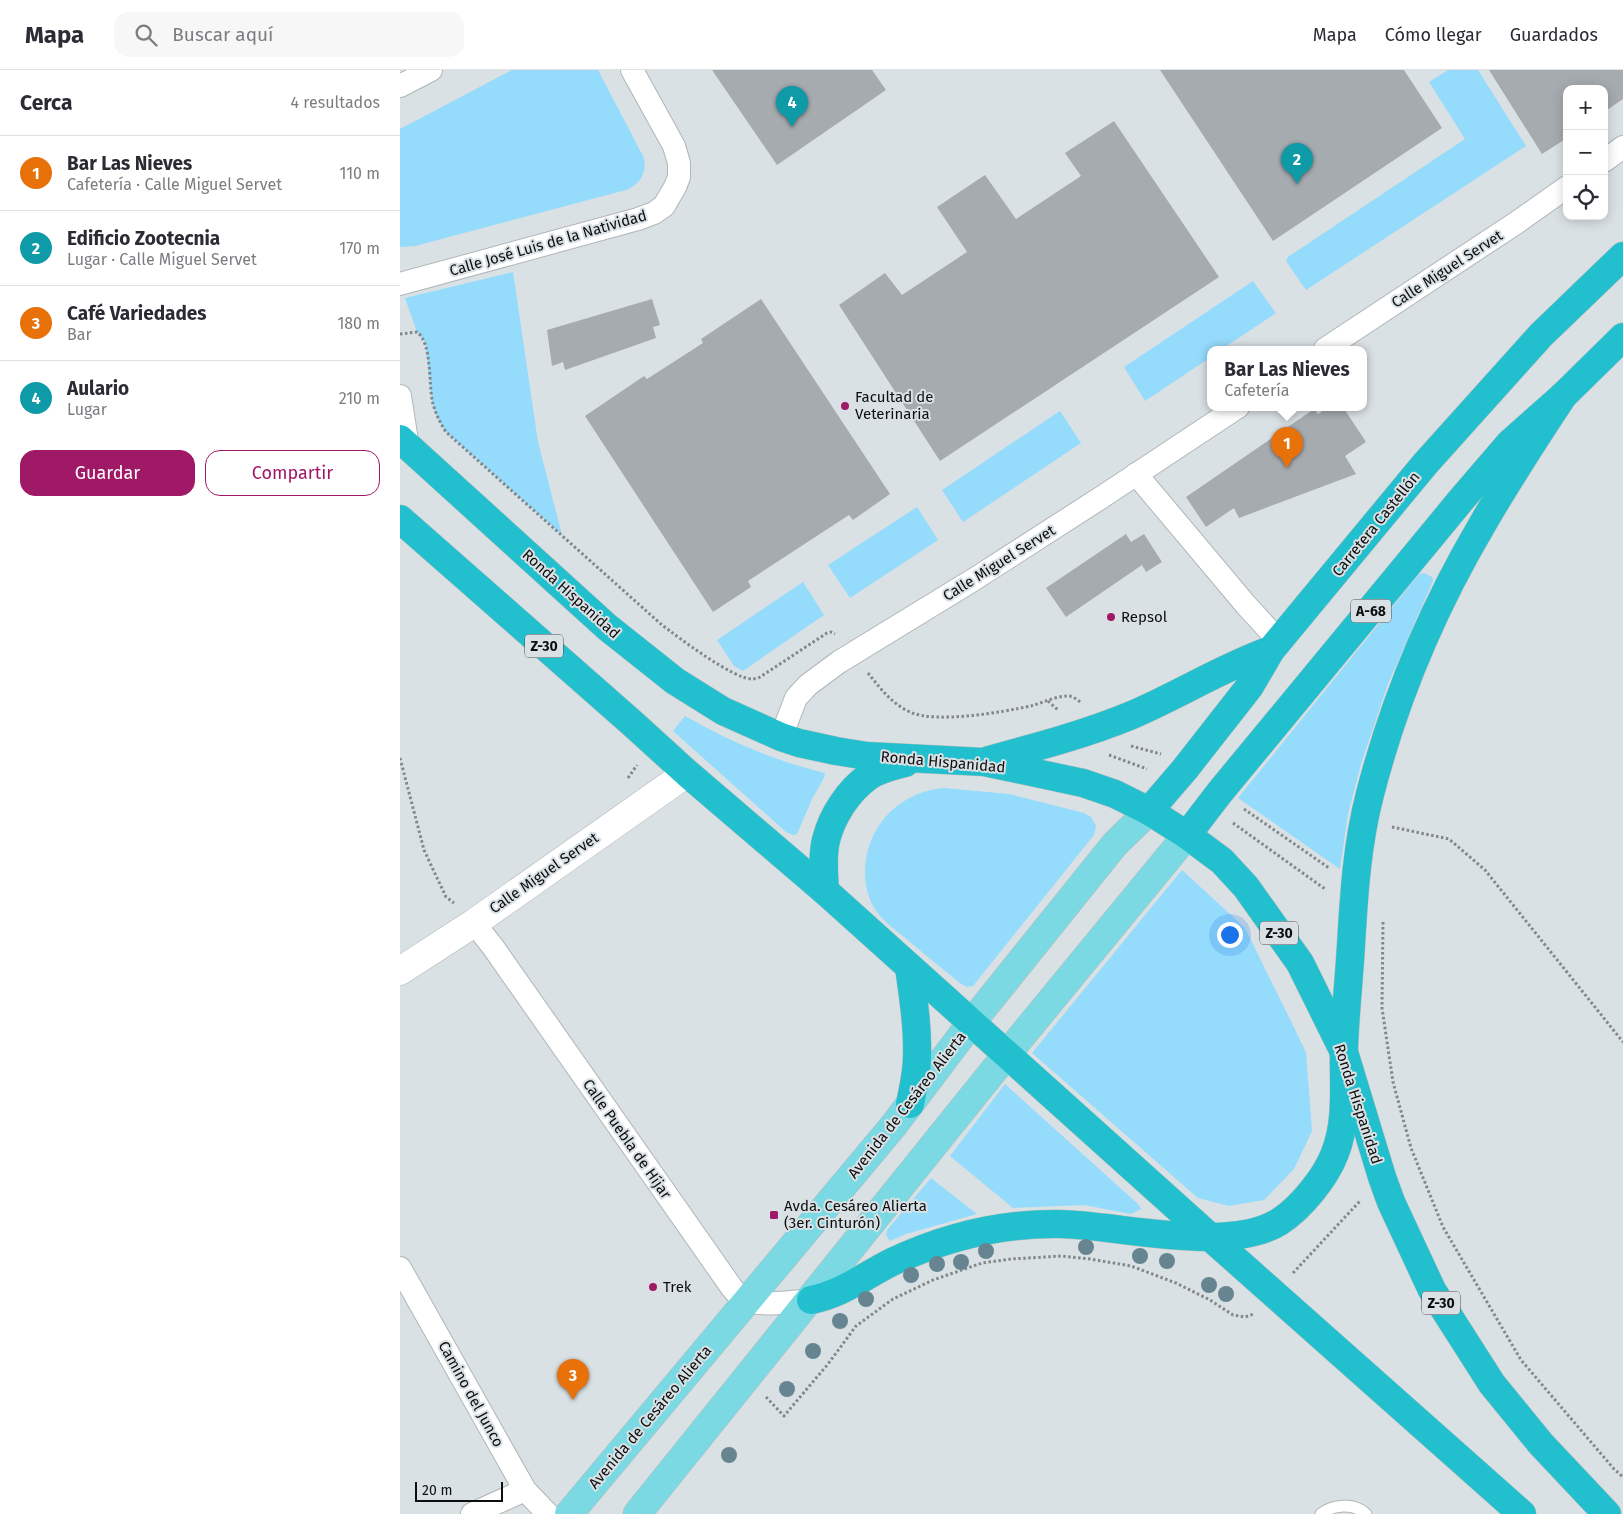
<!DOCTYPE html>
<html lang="es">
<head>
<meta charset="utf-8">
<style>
  :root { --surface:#fff; --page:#f7f7f7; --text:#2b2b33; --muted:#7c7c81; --line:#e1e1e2; --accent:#a01966 }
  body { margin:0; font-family:"Fira Sans",sans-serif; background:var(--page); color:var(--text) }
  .controls { position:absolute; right:15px; top:15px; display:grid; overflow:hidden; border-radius:10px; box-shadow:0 2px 12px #0003 }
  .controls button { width:45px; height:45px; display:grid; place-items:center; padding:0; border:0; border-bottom:1px solid var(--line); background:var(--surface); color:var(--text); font:25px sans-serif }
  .scale { position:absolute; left:15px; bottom:12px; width:88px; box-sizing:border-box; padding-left:5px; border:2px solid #0c0e0f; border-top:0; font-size:14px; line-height:18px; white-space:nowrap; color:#0c0e0f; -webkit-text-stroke:4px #dae1e4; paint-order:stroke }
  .you { position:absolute; left:829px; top:864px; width:18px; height:18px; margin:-12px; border:4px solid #fff; border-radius:50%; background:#1a73e8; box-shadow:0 0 0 8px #1a73e833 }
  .badge { display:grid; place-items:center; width:32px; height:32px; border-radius:50%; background:var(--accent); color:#fff; font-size:16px; font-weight:700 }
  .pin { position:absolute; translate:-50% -41px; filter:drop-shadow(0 1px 2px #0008) }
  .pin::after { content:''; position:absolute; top:26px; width:18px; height:15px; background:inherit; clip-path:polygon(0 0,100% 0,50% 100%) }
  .popup { position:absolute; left:807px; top:276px; width:160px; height:65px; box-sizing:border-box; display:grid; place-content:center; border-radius:10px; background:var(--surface); filter:drop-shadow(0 1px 4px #0005); font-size:16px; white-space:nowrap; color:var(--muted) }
  .popup b { font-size:19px; color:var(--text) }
  .popup::after { content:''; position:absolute; left:50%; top:100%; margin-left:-10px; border:10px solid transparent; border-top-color:var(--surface) }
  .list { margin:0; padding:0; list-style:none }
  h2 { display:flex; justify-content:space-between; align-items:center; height:65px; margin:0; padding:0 20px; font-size:21px }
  h2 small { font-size:16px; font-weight:400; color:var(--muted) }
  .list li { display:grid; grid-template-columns:32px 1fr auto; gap:15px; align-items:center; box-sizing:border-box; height:75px; padding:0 20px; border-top:1px solid var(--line) }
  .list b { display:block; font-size:19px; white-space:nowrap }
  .list p { margin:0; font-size:16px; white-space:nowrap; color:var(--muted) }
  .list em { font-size:16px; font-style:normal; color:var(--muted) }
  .actions { display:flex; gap:10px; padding:15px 20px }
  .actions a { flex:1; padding:11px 0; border:1px solid var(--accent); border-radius:15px; text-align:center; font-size:18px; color:var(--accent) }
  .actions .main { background:var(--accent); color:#fff }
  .icon { flex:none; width:28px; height:28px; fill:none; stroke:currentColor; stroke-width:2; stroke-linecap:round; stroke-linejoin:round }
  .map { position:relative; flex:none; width:1223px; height:1444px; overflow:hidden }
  header { display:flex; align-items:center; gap:30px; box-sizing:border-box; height:70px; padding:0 25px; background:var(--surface); border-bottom:1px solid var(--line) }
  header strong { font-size:24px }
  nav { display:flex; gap:28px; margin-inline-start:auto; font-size:18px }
  .search { width:350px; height:45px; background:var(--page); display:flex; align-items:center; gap:12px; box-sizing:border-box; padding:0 18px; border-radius:15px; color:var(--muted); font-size:19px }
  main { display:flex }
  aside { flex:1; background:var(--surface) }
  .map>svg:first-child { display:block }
  .green { fill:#95dbfc }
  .building { fill:#a6abb0 }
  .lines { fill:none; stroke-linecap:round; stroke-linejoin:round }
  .lane-casing { stroke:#afb6b9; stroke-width:13 }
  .street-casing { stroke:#afb6b9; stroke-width:24 }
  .secondary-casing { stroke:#afb6b9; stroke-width:29 }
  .primary-casing { stroke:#bbbcbc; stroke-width:29 }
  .highway-casing { stroke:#bbbcbc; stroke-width:29 }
  .path { stroke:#828789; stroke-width:3; stroke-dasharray:2.5 2.5; stroke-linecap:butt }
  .lane { stroke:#fff; stroke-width:11 }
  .street { stroke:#fff; stroke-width:22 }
  .secondary { stroke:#fff; stroke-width:28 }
  .primary { stroke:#7ad9e2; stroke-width:28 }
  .highway { stroke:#22c0ce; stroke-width:28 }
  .tree { fill:#668590 }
  .poi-dot { fill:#a01966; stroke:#dae1e4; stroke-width:2 }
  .labels { text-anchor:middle; stroke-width:4; stroke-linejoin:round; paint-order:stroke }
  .shield { fill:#dae1e4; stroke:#4a4d4f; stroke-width:1 }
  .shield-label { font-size:14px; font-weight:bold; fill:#0c0e0f }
  .street-label { font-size:15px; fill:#0c0e0f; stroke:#dae1e4 }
  .poi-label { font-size:15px; fill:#0c0e0f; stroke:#dae1e4; text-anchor:start }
</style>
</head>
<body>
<header>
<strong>Mapa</strong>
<div class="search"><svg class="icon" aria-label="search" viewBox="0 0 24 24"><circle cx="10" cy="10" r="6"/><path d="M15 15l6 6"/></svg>Buscar aquí</div>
<nav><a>Mapa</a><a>Cómo llegar</a><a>Guardados</a></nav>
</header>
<main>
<aside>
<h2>Cerca<small>4 resultados</small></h2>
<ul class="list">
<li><span class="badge" style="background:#e8710a">1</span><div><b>Bar Las Nieves</b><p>Cafetería · Calle Miguel Servet</p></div><em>110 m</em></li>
<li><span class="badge" style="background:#0f9aa8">2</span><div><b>Edificio Zootecnia</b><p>Lugar · Calle Miguel Servet</p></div><em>170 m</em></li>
<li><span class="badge" style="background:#e8710a">3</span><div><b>Café Variedades</b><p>Bar</p></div><em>180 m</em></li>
<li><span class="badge" style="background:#0f9aa8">4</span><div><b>Aulario</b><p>Lugar</p></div><em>210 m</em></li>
</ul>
<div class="actions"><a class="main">Guardar</a><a>Compartir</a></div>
</aside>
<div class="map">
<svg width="1223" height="1444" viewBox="0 0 1223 1444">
  <rect width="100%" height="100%" fill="#dae1e4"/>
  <!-- green -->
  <g class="green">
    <path d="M112,0H198L243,86C248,101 241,114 226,120L15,176L0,177V59Z"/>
    <path d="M1048,0H1078L1126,76L906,220L886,191L888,187L1065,69L1029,12Z"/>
    <path d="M113,202L138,372L162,465L46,362L37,348L32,332L25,272L17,262L5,228Z"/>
    <path d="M853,211L876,243L822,279H811V287L745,331L724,297Z"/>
    <path d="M660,341L681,373L563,452L542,420Z"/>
    <path d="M517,437L538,470L450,528L428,495Z"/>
    <path d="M1024,503L1032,507L1033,511L988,614L961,694L948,744L940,799L838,728L1019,504Z"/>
    <path d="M403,512L424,545L343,601L334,596L317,570Z"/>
    <path d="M285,646C330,672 375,691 425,703L424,708L412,729L397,764L393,765L386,762L273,661Z"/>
    <path d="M544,718L609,724L684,743L691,747L696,756L694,765L573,916L567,917L560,913C543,899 526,886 510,872C497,861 480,850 472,834C460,809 464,777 480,754C495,733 518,720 544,718Z"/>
    <path d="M782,800L845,858L906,982L912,1061L894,1099L864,1130L829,1136L798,1128L632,983Z"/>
    <path d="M605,1014L738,1134L741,1139L731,1144L684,1135L613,1138L550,1086Z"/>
    <path d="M531,1108L577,1144L506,1164L490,1171L486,1165L487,1160Z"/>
  </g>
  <!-- building -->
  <g class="building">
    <path d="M312,0H472L486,20L377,95Z"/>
    <path d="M760,0H1004L1042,58L873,171Z"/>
    <path d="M1089,0H1223V29L1204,42V19H1167V68L1142,84Z"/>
    <path d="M714,51L819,207L540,391L439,235L485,203L502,225L567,182L537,137L585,105L616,149L681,106L665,83Z"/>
    <path d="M252,229L260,255L253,257L256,268L165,300L163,292L152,296L147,260Z"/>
    <path d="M361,229L490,424L453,450L449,445L348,511L351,517L313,542L185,346L244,306L247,309L303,273L301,269Z"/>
    <path d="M929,337H943L966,372L945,386L956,404L839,448L834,438L806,457L786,427L914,339L918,344Z"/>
    <path d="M726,464L731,472L744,464L762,492L746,502L742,495L666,547L646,518Z"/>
  </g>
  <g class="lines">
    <!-- lane casing -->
    <g class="lane-casing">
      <path id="lane" d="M921,1444C933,1434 954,1433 966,1444"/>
    </g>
    <!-- street casing -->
    <g class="street-casing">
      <g id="street">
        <path d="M0,16L31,0"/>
        <path d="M1204,91L1223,77"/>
        <path d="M0,214L238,149L254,143L264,136L275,117L279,107V93L274,76L232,0"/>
        <path d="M925,279L1116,153L1167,117"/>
        <path d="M0,326L8,377"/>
        <path d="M736,404L846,535L879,571"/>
        <path d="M381,667L396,628L408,615L439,592L573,510L702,427L838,337"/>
        <path d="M74,853L93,877L332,1218C336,1223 341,1229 347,1231C363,1236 394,1232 411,1230"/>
        <path d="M0,1198L125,1420L148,1444"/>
        <path d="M72,1444L125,1420"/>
      </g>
    </g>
    <!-- secondary casing -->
    <g class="secondary-casing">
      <path id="secondary" d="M0,901L74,853L287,703"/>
    </g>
    <!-- primary casing -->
    <g class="primary-casing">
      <g id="primary">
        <path d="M169,1444L494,1055L572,952L715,774L749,741"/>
        <path d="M237,1444L607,984L787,765"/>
      </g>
    </g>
    <!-- highway casing -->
    <g class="highway-casing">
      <g id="highway">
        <path d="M0,369L207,557L275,611L323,641L381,667L399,673L436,681L467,686L584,692L683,713L715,724L749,741L787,765L822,791L846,817L900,893L944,982L982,1107L991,1132L1032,1220L1092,1314L1141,1374L1207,1444"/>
        <path d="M0,449L232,653L287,703L425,821L810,1167L1122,1444"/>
        <path d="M589,690C637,677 686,664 732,645C779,625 823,597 871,580"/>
        <path d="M749,741L785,699L850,616L871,580L1025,394L1141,265L1223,186"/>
        <path d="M787,765L820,722L1061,430L1110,373L1163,326L1223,267"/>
        <path d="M425,821C424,804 422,786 426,770C432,746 448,721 469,706C480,699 493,696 505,693"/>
        <path d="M509,897C513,926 518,957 517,987C517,1003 513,1019 510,1034"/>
        <path d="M411,1230C442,1224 464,1206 492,1192C545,1167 601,1153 660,1154C720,1155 827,1184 879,1152C901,1138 926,1107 935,1083C948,1050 943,1014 944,979C945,945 949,910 951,875C954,824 957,774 970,724C994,631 1033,538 1082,455C1107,411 1135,369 1163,326"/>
      </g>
    </g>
    <!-- path -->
    <g class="path">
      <path d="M0,264L17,262C33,274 28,315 33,334C36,344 40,353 46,362L262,555C278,567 334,610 353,609C354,609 359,608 360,607L427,563L431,562L435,564"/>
      <path d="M468,603C480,618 492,634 510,642C537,654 602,642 631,636C642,633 656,626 668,626C673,626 677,630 682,633"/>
      <path d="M648,631L659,641"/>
      <path d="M731,676L761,684"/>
      <path d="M709,685L747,699"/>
      <path d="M0,688L24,780L46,827L54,833"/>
      <path d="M228,708L237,695"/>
      <path d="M844,739L929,798"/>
      <path d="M833,753L925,819"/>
      <path d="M992,757L1049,769L1085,800L1223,972"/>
      <path d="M983,852L982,938L993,1012L1011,1078L1043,1157L1121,1290L1214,1399L1223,1407"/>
      <path d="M893,1203L960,1131"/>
      <path d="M366,1327L384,1346L428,1294L456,1256L493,1229L533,1210L582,1193L611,1189L662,1186L690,1189L731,1196L776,1213L810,1230L833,1245L845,1247L854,1244"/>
    </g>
    <!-- lane -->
    <use href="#lane" class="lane"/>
    <!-- street -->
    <use href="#street" class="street"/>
    <!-- secondary -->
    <use href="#secondary" class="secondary"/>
    <!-- primary -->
    <use href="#primary" class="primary"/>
    <!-- highway -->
    <use href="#highway" class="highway"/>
  </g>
  <!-- trees -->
  <g class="tree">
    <circle cx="686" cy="1177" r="8"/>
    <circle cx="586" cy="1181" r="8"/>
    <circle cx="740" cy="1186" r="8"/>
    <circle cx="767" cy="1191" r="8"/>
    <circle cx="561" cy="1192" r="8"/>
    <circle cx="537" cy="1194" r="8"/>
    <circle cx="511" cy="1205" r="8"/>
    <circle cx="809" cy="1215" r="8"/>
    <circle cx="826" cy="1224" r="8"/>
    <circle cx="466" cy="1229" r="8"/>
    <circle cx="440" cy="1251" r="8"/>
    <circle cx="413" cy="1281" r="8"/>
    <circle cx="387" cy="1319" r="8"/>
    <circle cx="329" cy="1385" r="8"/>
  </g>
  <!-- markers -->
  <g class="poi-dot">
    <circle cx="445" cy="336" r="5"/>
    <circle cx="711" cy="547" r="5"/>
    <rect x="369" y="1140" width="10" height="10" rx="2.5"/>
    <circle cx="253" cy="1217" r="5"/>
  </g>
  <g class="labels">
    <!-- shield labels -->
    <g class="shield">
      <rect x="951" y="529.5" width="40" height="23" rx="4"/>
      <rect x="125" y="564.5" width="38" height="23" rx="4"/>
      <rect x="860" y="851.5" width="38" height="23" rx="4"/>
      <rect x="1022" y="1221.5" width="38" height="23" rx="4"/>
    </g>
    <g class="shield-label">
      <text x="971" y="546">A-68</text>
      <text x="144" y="581">Z-30</text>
      <text x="879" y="868">Z-30</text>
      <text x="1041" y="1238">Z-30</text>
    </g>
    <!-- street labels -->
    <g class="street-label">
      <text transform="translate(148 173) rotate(-16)" y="5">Calle José Luis de la Natividad</text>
      <text transform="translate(1047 199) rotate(-33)" y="5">Calle Miguel Servet</text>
      <text transform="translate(976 454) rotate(-51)" y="5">Carretera Castellón</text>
      <text transform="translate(599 493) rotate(-32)" y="5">Calle Miguel Servet</text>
      <text transform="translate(171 524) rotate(42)" y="5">Ronda Hispanidad</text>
      <text transform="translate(543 692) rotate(5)" y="5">Ronda Hispanidad</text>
      <text transform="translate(144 803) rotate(-35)" y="5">Calle Miguel Servet</text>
      <text transform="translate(958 1034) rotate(72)" y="5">Ronda Hispanidad</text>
      <text transform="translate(507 1035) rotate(-52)" y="5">Avenida de Cesáreo Alierta</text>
      <text transform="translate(227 1069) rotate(55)" y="5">Calle Puebla de Híjar</text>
      <text transform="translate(71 1324) rotate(61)" y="5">Camino del Junco</text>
      <text transform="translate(250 1347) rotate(-50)" y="5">Avenida de Cesáreo Alierta</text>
    </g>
    <!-- poi labels -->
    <g class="poi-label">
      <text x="455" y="332">Facultad de<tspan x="455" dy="17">Veterinaria</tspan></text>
      <text x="721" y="552">Repsol</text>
      <text x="384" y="1141">Avda. Cesáreo Alierta<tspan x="384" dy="17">(3er. Cinturón)</tspan></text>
      <text x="263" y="1222">Trek</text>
    </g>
  </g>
</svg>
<div class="controls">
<button>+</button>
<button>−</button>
<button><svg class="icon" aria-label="locate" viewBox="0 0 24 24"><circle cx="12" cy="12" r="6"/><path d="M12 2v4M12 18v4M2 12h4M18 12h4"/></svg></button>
</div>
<div class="scale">20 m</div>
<div class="you"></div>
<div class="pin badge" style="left:887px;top:398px;background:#e8710a">1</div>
<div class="popup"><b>Bar Las Nieves</b>Cafetería</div>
<div class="pin badge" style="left:897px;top:114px;background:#0f9aa8">2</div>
<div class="pin badge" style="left:173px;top:1330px;background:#e8710a">3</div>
<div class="pin badge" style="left:392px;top:57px;background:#0f9aa8">4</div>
</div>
</main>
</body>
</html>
